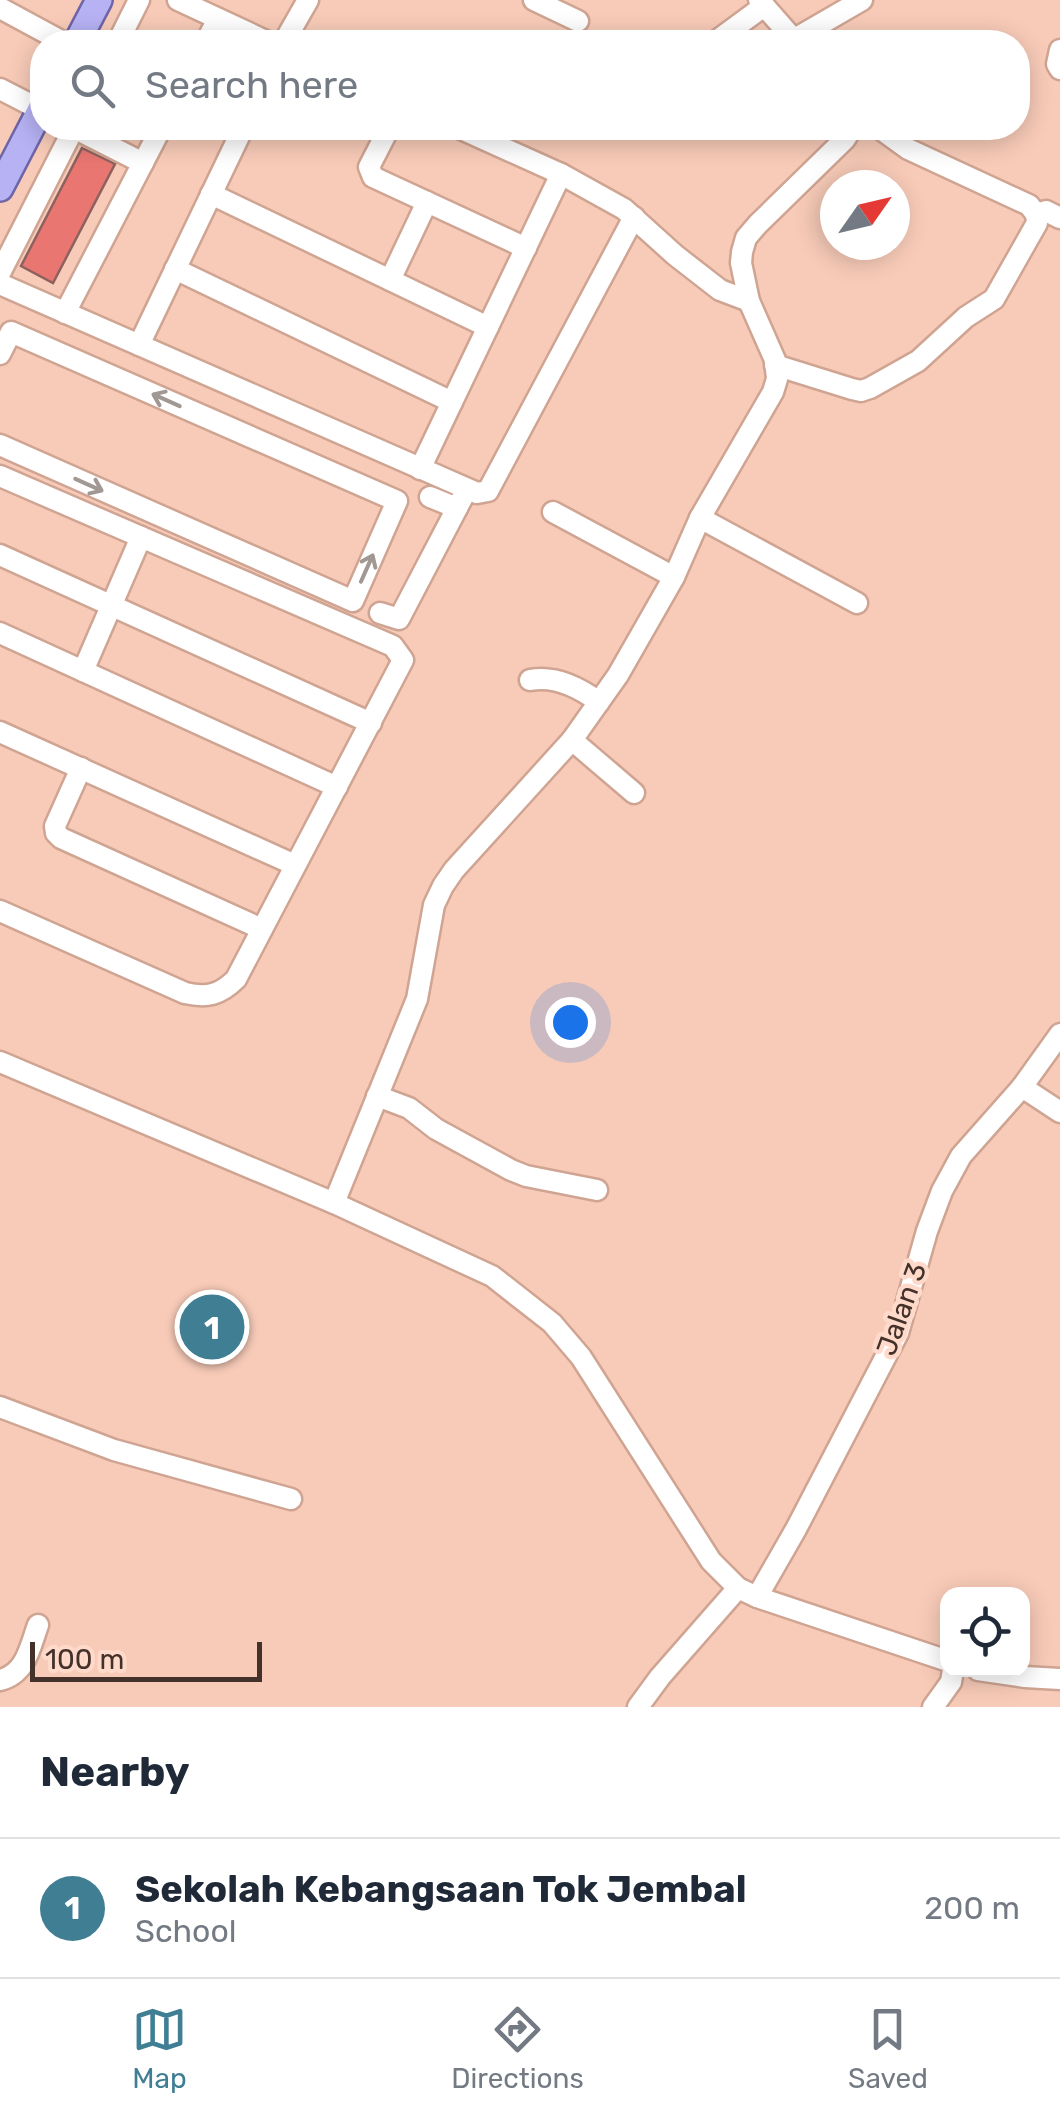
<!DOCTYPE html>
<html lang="en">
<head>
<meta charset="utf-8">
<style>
  :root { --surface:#fff; --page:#f6f6f7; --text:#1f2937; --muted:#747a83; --line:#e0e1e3; --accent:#407e94 }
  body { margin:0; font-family:Rubik,sans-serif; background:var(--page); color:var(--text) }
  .controls { position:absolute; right:30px; bottom:30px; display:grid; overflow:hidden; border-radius:20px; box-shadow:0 5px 25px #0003 }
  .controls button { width:90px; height:90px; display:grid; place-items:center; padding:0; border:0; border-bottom:2px solid var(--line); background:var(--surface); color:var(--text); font:50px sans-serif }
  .compass { position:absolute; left:820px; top:170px; width:90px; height:90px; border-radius:50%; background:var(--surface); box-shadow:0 5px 25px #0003; rotate:56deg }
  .scale { position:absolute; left:30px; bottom:25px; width:232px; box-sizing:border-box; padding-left:10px; border:5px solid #43312a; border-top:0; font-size:28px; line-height:35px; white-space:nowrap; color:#43312a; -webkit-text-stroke:8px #ffdacb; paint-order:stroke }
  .you { position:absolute; left:570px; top:1022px; width:35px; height:35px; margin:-25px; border:8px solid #fff; border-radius:50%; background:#1a73e8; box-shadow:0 0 0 15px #1a73e833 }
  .badge { display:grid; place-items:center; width:65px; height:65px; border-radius:50%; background:var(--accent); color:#fff; font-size:32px; font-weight:700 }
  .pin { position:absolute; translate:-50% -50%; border:5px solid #fff; box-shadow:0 2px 10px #0006 }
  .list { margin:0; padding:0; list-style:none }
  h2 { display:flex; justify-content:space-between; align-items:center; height:130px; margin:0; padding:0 40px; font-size:42px }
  h2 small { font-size:32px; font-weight:400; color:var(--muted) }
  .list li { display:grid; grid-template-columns:65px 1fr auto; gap:30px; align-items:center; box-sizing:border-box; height:140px; padding:0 40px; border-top:2px solid var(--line) }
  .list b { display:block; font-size:38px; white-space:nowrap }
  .list p { margin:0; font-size:32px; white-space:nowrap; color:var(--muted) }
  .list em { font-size:32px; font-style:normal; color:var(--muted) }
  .icon { flex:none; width:55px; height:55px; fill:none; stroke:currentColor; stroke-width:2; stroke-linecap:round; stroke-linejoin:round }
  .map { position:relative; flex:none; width:1060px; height:1707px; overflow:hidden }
  .search { position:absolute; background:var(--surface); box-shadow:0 5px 25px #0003; left:30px; right:30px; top:30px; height:110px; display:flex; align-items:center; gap:25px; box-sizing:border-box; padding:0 35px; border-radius:40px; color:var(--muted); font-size:38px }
  .sheet { height:270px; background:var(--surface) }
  nav { display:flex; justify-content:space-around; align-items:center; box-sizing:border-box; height:140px; border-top:2px solid var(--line); background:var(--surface); font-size:28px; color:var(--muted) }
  nav a { display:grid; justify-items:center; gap:5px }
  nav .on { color:var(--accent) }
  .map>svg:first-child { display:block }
  .building { fill:#e97671; stroke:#8c615e; stroke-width:2.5 }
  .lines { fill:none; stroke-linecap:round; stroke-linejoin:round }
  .minor-casing { stroke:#cfa492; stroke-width:25 }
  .major-casing { stroke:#6e64a8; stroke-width:30 }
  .minor { stroke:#fff; stroke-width:20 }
  .major { stroke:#b6b2f4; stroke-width:25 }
  .oneway { stroke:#a19894 }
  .labels { text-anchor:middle; stroke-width:9; stroke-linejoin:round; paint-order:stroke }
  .street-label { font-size:28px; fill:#43312a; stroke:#ffdacb }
</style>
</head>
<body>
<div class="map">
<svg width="1060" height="1707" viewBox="0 0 1060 1707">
  <rect width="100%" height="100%" fill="#f8cbb8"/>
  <!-- building -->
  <path class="building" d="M82,148L115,164L53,283L21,266Z"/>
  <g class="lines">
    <!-- minor casing -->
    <g class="minor-casing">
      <g id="minor">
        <path d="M178,0L268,42"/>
        <path d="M534,0L578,21"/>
        <path d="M759,0L796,42"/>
        <path d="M0,8L63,42"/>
        <path d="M793,40L862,0"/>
        <path d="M118,42L139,0"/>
        <path d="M206,42L218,19"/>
        <path d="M284,42L308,0"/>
        <path d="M715,42L764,6"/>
        <path d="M1060,50L1057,64L1060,69"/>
        <path d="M0,89L41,110"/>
        <path d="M74,128L143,163"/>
        <path d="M389,128L369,167L373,177L526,248"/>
        <path d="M459,128L561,174L624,209L675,255L720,290L749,301"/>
        <path d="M211,194L488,327"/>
        <path d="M1036,214L1046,211L1060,218"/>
        <path d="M175,269L452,402"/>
        <path d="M0,273L74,128"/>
        <path d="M390,280L427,202"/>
        <path d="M0,284L477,493L488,491L634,217"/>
        <path d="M65,313L161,128"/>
        <path d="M139,345L243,128"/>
        <path d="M0,354L11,332L397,501L353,601L0,445"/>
        <path d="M775,365L852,389L861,391L870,388L918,361L966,317L994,299L1037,223L1036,214L1029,205L908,149L879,128"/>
        <path d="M420,469L561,174"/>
        <path d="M0,476L393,646L403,660L236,979C220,995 207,998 185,993L0,911"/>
        <path d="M430,497L457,508"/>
        <path d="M553,512L674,577"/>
        <path d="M700,518L857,603"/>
        <path d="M0,555L371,723"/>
        <path d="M380,613L399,619L467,489"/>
        <path d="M0,633L337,787"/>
        <path d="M83,671L141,537"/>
        <path d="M530,680C555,675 580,688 599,702"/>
        <path d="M0,732L295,865"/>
        <path d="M572,740L634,793"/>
        <path d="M81,768L55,826L56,833L61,838L262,929"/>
        <path d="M0,1062L334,1203L492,1276L552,1323L581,1357L711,1561L738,1588L757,1597L948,1661"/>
        <path d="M1022,1087L1060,1112"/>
        <path d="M377,1096L409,1108L436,1129L511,1170L526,1176L597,1190"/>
        <path d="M334,1203L417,999L434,905L443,886L454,870L572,740L618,675L674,577L700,518L773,392L777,379L775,360L749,301L741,263L742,252L746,238L758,224L845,139L852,128"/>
        <path d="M0,1407L114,1450L291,1499"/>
        <path d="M757,1597L796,1529L898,1333L927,1231L942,1191L961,1156L1022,1087L1060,1034"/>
        <path d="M978,1670L1025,1677L1060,1679"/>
        <path d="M0,1680C26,1674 30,1647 38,1625"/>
        <path d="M638,1707L660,1677L738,1588"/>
        <path d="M933,1707L951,1682L953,1670"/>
      </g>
    </g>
    <!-- major casing -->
    <g class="major-casing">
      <g id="major">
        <path d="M77,42L99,0"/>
        <path d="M0,188L42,107"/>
      </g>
    </g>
    <!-- minor -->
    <use href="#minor" class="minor"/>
    <!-- major -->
    <use href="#major" class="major"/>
  </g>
  <!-- one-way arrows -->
  <defs><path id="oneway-shaft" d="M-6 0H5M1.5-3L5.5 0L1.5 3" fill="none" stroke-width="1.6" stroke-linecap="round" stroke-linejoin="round" transform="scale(2.5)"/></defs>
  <g class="oneway">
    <use href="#oneway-shaft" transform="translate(166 400) rotate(-156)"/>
    <use href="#oneway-shaft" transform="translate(89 485) rotate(24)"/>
    <use href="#oneway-shaft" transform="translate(367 568) rotate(-66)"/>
  </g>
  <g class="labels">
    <!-- street labels -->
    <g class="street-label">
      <text transform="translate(901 1309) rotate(-70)" y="10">Jalan 3</text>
    </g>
  </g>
</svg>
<div class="controls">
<button><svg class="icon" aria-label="locate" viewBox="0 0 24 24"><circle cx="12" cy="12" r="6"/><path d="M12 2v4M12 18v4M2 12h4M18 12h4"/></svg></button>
</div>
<svg class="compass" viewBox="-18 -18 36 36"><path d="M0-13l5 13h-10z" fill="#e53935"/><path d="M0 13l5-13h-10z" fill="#747a83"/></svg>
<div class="scale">100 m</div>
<div class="you"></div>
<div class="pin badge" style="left:212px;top:1327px">1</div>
<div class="search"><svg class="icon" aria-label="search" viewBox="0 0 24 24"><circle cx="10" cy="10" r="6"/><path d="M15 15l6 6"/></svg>Search here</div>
</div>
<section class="sheet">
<h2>Nearby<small></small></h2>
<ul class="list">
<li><span class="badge">1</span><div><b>Sekolah Kebangsaan Tok Jembal</b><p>School</p></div><em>200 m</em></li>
</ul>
</section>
<nav>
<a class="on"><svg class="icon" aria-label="map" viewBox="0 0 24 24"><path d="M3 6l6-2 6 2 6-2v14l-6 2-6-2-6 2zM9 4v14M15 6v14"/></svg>Map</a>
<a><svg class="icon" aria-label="directions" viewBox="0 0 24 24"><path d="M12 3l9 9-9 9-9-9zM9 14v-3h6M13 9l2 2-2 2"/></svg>Directions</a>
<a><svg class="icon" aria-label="saved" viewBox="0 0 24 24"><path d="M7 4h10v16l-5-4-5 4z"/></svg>Saved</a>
</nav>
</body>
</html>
